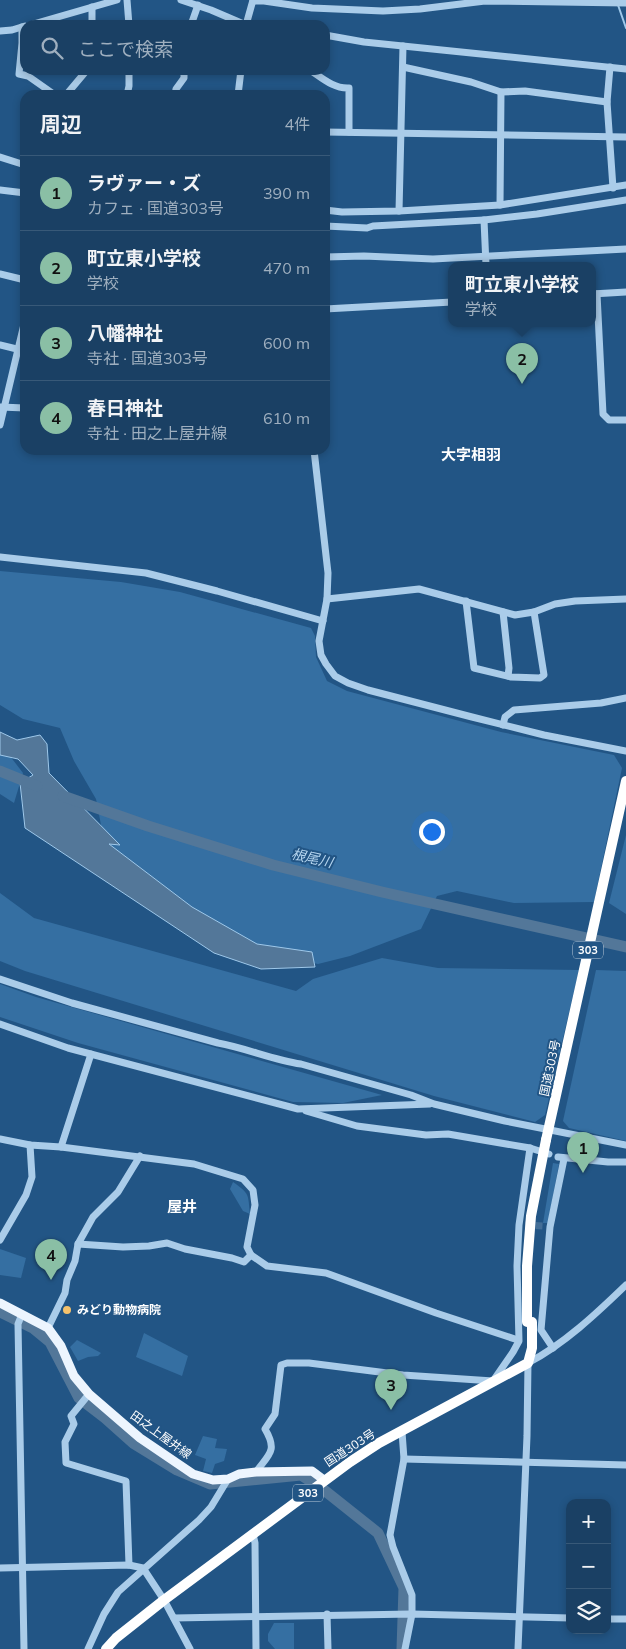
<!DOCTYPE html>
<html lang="ja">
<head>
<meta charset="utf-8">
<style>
  :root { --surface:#1a4064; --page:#274b6d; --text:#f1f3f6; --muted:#9fafbf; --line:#385978; --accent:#8abfa5 }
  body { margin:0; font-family:Mulish,"Noto Sans JP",sans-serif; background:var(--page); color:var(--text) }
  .controls { position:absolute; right:15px; bottom:15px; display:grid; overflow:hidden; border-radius:10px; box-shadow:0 2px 8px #0003 }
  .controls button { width:45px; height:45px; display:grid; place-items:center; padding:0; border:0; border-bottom:1px solid var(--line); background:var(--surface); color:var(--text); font:25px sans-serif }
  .you { position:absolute; left:431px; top:831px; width:18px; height:18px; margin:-12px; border:4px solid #fff; border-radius:50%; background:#1a73e8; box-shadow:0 0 0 8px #1a73e833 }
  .badge { display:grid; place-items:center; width:32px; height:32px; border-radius:50%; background:var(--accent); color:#111; font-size:16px; font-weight:700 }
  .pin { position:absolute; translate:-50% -41px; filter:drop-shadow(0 1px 2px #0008) }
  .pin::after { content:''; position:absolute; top:26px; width:18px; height:15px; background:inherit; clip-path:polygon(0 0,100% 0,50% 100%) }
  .popup { position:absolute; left:448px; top:262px; width:148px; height:65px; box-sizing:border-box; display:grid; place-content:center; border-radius:10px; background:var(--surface); filter:drop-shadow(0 1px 4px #0005); font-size:16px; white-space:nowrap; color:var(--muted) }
  .popup b { font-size:19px; color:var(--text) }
  .popup::after { content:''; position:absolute; left:50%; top:100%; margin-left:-10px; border:10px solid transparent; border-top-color:var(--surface) }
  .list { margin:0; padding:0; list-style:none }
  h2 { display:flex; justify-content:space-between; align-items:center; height:65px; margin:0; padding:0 20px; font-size:21px }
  h2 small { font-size:16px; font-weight:400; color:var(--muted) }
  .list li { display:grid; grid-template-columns:32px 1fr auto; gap:15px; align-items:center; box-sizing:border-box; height:75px; padding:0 20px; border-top:1px solid var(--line) }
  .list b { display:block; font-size:19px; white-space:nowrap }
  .list p { margin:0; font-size:16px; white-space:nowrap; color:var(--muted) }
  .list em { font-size:16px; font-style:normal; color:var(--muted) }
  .icon { flex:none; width:28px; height:28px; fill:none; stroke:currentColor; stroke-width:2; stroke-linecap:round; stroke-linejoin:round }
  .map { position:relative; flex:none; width:626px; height:1649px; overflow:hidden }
  .search { position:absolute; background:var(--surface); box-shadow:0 2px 8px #0003; left:20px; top:20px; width:310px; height:55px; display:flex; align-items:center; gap:12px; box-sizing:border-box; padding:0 18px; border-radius:15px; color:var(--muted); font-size:19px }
  .panel { position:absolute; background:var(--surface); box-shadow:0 2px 8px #0003; left:20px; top:90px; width:310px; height:365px; border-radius:15px }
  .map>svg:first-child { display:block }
  .green { fill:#356fa2 }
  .water { fill:#537799; stroke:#9ec8ea }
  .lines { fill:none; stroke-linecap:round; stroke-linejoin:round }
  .stream { stroke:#9ec8ea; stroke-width:2 }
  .river { stroke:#537799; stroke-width:11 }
  .minor-tunnel { stroke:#436e97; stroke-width:7; stroke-dasharray:7 3.5; stroke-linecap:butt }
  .minor { stroke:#aacce9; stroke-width:7 }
  .major { stroke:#edf5fe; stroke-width:9 }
  .highway { stroke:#fff; stroke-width:10 }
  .highway-bridge { stroke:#fff; stroke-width:10 }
  .poi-dot { fill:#f5c26c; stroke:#225585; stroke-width:2 }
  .labels { text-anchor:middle; stroke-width:4; stroke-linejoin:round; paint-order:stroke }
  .shield { fill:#225585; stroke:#bdccda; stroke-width:1 }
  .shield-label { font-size:11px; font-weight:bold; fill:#fff }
  .street-label { font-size:12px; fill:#fff; stroke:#225585 }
  .poi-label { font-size:12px; font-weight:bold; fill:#fff; stroke:#225585; text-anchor:start }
  .water-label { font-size:14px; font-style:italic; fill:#b6d6f0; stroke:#225585 }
  .quarter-label { font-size:15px; font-weight:bold; fill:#fff; stroke:#225585 }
</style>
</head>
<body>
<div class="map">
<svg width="626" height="1649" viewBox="0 0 626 1649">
  <rect width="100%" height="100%" fill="#225585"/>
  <!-- green -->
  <g class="green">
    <path d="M0,571L121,582L180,592L311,628L315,636L316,657L327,681L347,691L501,732L614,755L622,768L594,902L514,903L457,891L437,896L421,929L350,956L318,964L242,946L107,856L96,799L74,761L60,728L23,719L0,705Z"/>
    <path d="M0,743L23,773L14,803L0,794Z"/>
    <path d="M626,835V914L609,903Z"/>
    <path d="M0,893L34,918L296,991L313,979L382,958L438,968L579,970L545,1115L535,1122L434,1096L25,971L0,961Z"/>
    <path d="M596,970L626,971V1141L569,1128L563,1121Z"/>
    <path d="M0,984L36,997L382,1095L343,1103L293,1102L78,1043L0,1017Z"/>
    <path d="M553,1163L559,1164L548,1223H543Z"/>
    <path d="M233,1182C250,1194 248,1194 250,1214L243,1211L230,1189Z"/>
    <path d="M0,1249L26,1258L21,1278L0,1275Z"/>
    <path d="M144,1333L188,1356L182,1376L136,1357Z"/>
    <path d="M77,1340L101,1353L98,1356L88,1357L78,1361L70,1347Z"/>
    <path d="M203,1436L217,1439L215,1448L227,1449L224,1461L215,1464L212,1473L203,1471L206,1459L195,1455Z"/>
    <path d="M274,1623H294V1649H275L268,1641V1634Z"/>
  </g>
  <!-- water -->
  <path class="water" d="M0,732L17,740L40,735L47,744L49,773L120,845L109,844L192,907L257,944L312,952L315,967L261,969L214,953L25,828L20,783L33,775L18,759L0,755Z"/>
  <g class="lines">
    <!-- stream -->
    <path class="stream" d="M618,5L626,28"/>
    <!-- river -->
    <g class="river">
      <path d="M0,771L37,786"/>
      <path d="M63,796L148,826L273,865L382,892L626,947"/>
      <path d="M0,1312L33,1328L50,1342L79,1398L105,1418L133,1443L177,1470L210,1484L301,1475L324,1490L378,1533L404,1588L402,1649"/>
    </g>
    <!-- minor-tunnel -->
    <path class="minor-tunnel" d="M525,1225L543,1226"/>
    <!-- minor -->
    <g class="minor">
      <path d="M127,0L129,25"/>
      <path d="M181,0L211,10L246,25"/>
      <path d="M253,1H264L312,8L383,11L420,9L485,1L626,3"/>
      <path d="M92,7V25"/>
      <path d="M30,25L117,0"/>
      <path d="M191,25L198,5"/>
      <path d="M246,25L253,0"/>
      <path d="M22,27V43L19,74L28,76L55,95"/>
      <path d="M0,31L12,30L25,26"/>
      <path d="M325,35L364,42L626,69"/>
      <path d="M403,67L471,82L501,92L525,91L607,102"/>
      <path d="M610,67L607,102L613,188"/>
      <path d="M310,70C322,78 334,89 349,88V132"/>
      <path d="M66,95L87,70"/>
      <path d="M127,95L129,86V70"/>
      <path d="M175,95L176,89L184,78V70"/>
      <path d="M238,95L241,70"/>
      <path d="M325,132L626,137"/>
      <path d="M0,157L25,165"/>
      <path d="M0,190L25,193"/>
      <path d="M500,205L501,92"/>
      <path d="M325,210L342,212L399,211L403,46"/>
      <path d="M399,211L500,205L626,185"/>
      <path d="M484,220L537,214L626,200"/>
      <path d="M325,226L367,228L373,226L484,220L486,265"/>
      <path d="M325,257L364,256L433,259L626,249"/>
      <path d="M0,274L25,280"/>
      <path d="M592,294L626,292"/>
      <path d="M597,294L603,414L609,420H626"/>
      <path d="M325,309L452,302"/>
      <path d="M0,345L25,351"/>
      <path d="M0,407L25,408"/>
      <path d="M0,425L25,320"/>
      <path d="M314,450L328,573L327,599L319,641L321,655L326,664L335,676L348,683L368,690L472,717L544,735L626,751"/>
      <path d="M0,557L146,573L217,591L323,621"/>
      <path d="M327,599L419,589L515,615L534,612L555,604L575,601L626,599"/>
      <path d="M466,601L474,668L511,677L540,678L544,675L534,612"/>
      <path d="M503,612L509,668L508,676"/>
      <path d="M503,725L505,717L514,710L601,703L626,698"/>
      <path d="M0,979L72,1003L218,1043C246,1048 273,1060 301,1064L411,1095L434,1104L505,1121L626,1145"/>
      <path d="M0,1024L68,1048L298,1109L430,1104"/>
      <path d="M306,1111L357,1126L426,1135L448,1134L530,1148L549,1154"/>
      <path d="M0,1139L30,1145L61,1147L194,1164L243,1179L253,1190L255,1205L247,1247L251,1255L267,1266L326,1273L436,1313L518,1340"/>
      <path d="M61,1147L91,1054"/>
      <path d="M558,1157L608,1162H626"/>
      <path d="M0,1240L26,1195L32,1177L30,1145"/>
      <path d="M78,1244L123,1247L149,1246L167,1243L185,1249L232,1258L244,1262L251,1255"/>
      <path d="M22,1314L18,1324L24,1649"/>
      <path d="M48,1328L65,1293L67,1280L75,1261L78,1244L93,1217L118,1192L140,1156"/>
      <path d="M553,1348L541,1330L550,1227L564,1159"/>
      <path d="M89,1394L71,1416L74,1424L65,1442L66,1463L126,1481L129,1565"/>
      <path d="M402,1432L404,1459L390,1535L393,1547L412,1595V1614L405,1649"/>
      <path d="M404,1459L626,1465"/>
      <path d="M256,1472C269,1454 278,1451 265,1429L275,1414L281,1365L287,1363H309L403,1375L493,1381L513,1352L519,1341L517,1266L519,1225L530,1148"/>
      <path d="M253,1534L255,1543L256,1649"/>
      <path d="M0,1568L129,1565L143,1568L164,1600L190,1649"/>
      <path d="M327,1614L328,1649"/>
      <path d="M174,1618L412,1614L570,1618"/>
      <path d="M607,1619H626"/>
      <path d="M88,1649L104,1614L118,1592L199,1520L211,1507L228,1479"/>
      <path d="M518,1649L527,1436L528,1363C564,1344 596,1314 626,1285"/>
    </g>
    <!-- major -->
    <path class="major" d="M0,1303L48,1328L61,1346L74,1376L89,1394L140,1438L193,1474L213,1480L228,1479L239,1474L256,1472L312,1471L324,1480"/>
    <!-- highway -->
    <g class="highway">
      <path d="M546,1140L626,781"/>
      <path d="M106,1649L116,1638L164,1600L350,1462L379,1443L528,1363L532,1348V1322"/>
    </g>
    <!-- highway-bridge -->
    <path class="highway-bridge" d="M527,1322V1266L531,1216L546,1140"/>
  </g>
  <!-- markers -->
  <circle class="poi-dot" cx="67" cy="1310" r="5"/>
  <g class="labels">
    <!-- shield labels -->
    <g class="shield">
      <rect x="573" y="941.5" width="30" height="17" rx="4"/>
      <rect x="293" y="1484.5" width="30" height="17" rx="4"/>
    </g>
    <g class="shield-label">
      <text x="588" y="954">303</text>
      <text x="308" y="1497">303</text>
    </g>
    <!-- street labels -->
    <g class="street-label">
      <text transform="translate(550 1068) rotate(-78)" y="4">国道303号</text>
      <text transform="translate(161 1435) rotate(36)" y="4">田之上屋井線</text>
      <text transform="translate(350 1448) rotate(-33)" y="4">国道303号</text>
    </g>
    <!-- poi labels -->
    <g class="poi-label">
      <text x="77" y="1314">みどり動物病院</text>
    </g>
    <!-- water labels -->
    <g class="water-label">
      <text transform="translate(312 858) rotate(13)" y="5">根尾川</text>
    </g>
    <!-- quarter labels -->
    <g class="quarter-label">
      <text x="471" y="460">大字相羽</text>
      <text x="182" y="1212">屋井</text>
    </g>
  </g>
</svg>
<div class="controls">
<button>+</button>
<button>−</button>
<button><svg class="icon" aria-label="layers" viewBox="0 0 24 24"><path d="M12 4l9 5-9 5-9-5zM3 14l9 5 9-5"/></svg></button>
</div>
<div class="you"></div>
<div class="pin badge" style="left:583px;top:1173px">1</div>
<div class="pin badge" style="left:522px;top:384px">2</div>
<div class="popup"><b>町立東小学校</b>学校</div>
<div class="pin badge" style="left:391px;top:1410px">3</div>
<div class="pin badge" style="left:51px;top:1280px">4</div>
<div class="search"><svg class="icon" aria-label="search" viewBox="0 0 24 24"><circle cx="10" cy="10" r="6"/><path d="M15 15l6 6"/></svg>ここで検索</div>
<section class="panel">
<h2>周辺<small>4件</small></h2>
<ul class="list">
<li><span class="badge">1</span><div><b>ラヴァー・ズ</b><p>カフェ · 国道303号</p></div><em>390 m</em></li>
<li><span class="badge">2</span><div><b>町立東小学校</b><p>学校</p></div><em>470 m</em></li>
<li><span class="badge">3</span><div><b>八幡神社</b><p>寺社 · 国道303号</p></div><em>600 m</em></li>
<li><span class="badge">4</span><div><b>春日神社</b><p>寺社 · 田之上屋井線</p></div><em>610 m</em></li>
</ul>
</section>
</div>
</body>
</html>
